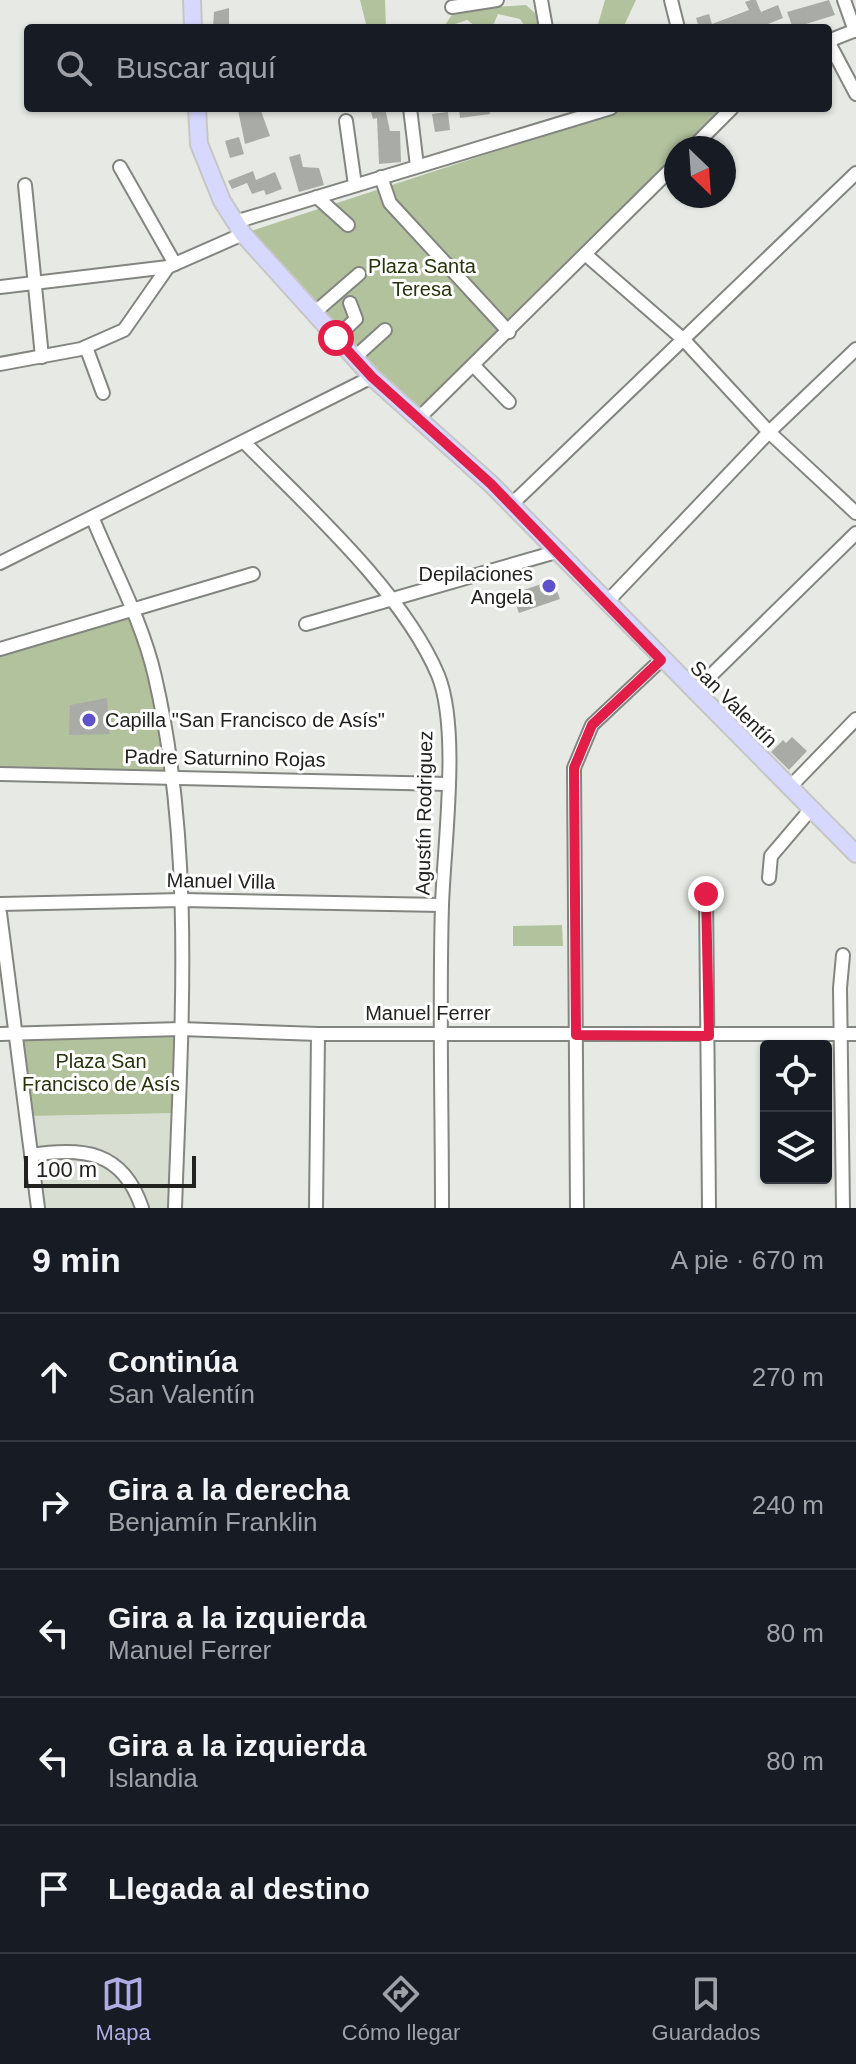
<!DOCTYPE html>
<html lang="es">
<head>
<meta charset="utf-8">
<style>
  :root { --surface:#171b24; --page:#20242c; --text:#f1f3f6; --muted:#9ea1a6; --line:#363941; --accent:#afabe3 }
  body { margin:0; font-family:Helvetica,sans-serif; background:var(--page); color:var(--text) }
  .controls { position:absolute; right:24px; bottom:24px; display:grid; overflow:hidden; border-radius:8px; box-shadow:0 2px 6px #0004 }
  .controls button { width:72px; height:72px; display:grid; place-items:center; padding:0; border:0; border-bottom:2px solid var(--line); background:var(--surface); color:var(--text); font:40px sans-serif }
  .compass { position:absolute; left:664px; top:136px; width:72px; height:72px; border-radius:50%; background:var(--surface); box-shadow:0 2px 6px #0004; rotate:155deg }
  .scale { position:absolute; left:24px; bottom:20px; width:172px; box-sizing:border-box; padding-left:8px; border:4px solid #222320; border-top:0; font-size:22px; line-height:28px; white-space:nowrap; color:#222320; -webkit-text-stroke:6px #fff; paint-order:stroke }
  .stop { position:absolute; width:24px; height:24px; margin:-18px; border:6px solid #e11d48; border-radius:50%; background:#fff }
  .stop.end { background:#e11d48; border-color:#fff; box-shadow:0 2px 8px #0008 }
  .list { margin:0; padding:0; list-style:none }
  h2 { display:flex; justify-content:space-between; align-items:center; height:104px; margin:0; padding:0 32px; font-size:34px }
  h2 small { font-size:26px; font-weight:400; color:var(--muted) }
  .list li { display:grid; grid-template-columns:52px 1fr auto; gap:24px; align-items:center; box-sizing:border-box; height:128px; padding:0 32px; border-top:2px solid var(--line) }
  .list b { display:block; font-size:30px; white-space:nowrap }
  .list p { margin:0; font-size:26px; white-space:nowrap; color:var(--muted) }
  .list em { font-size:26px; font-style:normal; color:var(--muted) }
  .icon { flex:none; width:44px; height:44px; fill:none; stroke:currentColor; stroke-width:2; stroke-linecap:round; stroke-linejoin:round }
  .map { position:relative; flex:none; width:856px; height:1208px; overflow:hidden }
  .search { position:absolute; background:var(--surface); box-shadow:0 2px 6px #0004; left:24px; right:24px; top:24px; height:88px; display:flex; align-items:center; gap:20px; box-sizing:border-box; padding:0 28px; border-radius:8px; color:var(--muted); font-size:30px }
  .sheet { height:744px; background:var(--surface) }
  nav { display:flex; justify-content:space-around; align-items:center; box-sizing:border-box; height:112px; border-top:2px solid var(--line); background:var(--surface); font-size:22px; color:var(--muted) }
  nav a { display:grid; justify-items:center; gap:4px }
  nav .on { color:var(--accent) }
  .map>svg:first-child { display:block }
  .built { fill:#d8ded1 }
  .green { fill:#b2c29d }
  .building { fill:#a9aca6 }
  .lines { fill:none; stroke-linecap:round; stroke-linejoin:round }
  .minor-casing { stroke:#838580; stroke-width:16 }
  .major-casing { stroke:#c6c6c5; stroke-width:20 }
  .minor { stroke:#fff; stroke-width:12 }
  .major { stroke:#d7d8fe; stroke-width:16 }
  .route { stroke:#e11d48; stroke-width:10 }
  .poi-dot { fill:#5f52cb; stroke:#fff; stroke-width:3 }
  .labels { text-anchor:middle; stroke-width:6; stroke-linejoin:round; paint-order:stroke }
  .park-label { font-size:20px; fill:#26340b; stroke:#fff }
  .poi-label { font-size:20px; fill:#222320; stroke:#fff; text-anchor:end }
  .street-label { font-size:20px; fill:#222320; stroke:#fff }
</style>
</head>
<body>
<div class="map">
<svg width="856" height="1208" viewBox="0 0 856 1208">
  <rect width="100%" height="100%" fill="#e7eae4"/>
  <!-- built -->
  <path class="built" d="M178,1113L175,1208H38L29,1116Z"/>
  <!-- green -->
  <g class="green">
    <path d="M360,0H385L386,28H367Z"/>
    <path d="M451,0H472L481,8L526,5L535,13L542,28H526L520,19L498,14L492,28H478L467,20L443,28L455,10Z"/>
    <path d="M605,0H636L623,28H597Z"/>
    <path d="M628,108H725L685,148H676V158L421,416L242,234Z"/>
    <path d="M126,610L144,652L170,776L0,774V650Z"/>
    <path d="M562,925L563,946H513V926Z"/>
    <path d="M181,1029L178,1113L29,1116L15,1032Z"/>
  </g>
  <!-- building -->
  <g class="building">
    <path d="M751,0H756L761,12L778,5L783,18L758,28H699L696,18L709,14L712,24L749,10L745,2Z"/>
    <path d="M829,0L835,15L793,28L787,12Z"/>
    <path d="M229,8V28H213L214,12Z"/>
    <path d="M260,108L270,136L245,144L238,110Z"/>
    <path d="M370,108H385L390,131H400L401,162L379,164L377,118L373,119Z"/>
    <path d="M459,108H489L490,114L460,118Z"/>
    <path d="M448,112L450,130L435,132L432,114Z"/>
    <path d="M239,137L244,154L230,158L225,141Z"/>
    <path d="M300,154L303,167L319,168L324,185L299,192L289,157Z"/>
    <path d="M253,171L256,180L275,172L282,189L266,195L264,190L252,194L247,183L232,189L228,181Z"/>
    <path d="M553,580L560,599L519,613L512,594Z"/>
    <path d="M107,698L110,734L69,735L70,705Z"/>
    <path d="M792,737L807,751L789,770L771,752L783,740L786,743Z"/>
  </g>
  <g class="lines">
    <!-- minor casing -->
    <g class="minor-casing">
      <g id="minor">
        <path d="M541,0L546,28"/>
        <path d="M671,0L678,28"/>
        <path d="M844,0L855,31"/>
        <path d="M452,7L497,0"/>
        <path d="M828,41L856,94"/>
        <path d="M828,41L856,30"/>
        <path d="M410,108L417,166"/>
        <path d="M346,121L355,185"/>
        <path d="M692,148L732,108"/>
        <path d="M120,167L175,264"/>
        <path d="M381,177L390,203L509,332"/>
        <path d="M25,185L42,357"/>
        <path d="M317,197L348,225"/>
        <path d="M235,222L611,108"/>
        <path d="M585,254L684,340L769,432L856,513"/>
        <path d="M0,287L168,267"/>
        <path d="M314,313L359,274"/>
        <path d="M336,338L356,319L350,303"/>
        <path d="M86,347L103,393"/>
        <path d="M354,358L385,330"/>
        <path d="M0,364L81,349L124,330L168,267L243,234"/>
        <path d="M474,366L509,402"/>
        <path d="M418,419L676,164"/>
        <path d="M245,443C308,507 403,592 438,675C460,729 444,844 442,905C439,1006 442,1107 442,1208"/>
        <path d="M511,505L856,173"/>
        <path d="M93,519C114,570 143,623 155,677C195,851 181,1031 175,1208"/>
        <path d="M0,563L372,377"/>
        <path d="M606,603L769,432L856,349"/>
        <path d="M306,624L556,552"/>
        <path d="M0,649L253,574"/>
        <path d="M694,692L856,533"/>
        <path d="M0,774L448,784"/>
        <path d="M789,788L856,719"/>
        <path d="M769,878L771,856L811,809"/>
        <path d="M706,894L709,1208"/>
        <path d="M0,904L182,900L442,905"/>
        <path d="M0,913L38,1208"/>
        <path d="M0,1034L181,1029L318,1034H856"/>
        <path d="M31,1155C84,1147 123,1151 142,1208"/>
        <path d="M316,1208L318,1034"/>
        <path d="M577,1208L574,768L592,725L661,660"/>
        <path d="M843,1208L840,988L843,955"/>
      </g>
    </g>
    <!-- major casing -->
    <g class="major-casing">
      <g id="major">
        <path d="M192,0L193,28"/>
        <path d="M197,108L199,144L222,201L243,234L372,377L491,484L856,854"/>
      </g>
    </g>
    <!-- minor -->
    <use href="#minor" class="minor"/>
    <!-- major -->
    <use href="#major" class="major"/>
  </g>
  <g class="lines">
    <!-- route -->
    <path class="route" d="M336,338L372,377L491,484L661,660L592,725L574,768L576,1035L709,1036L706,894"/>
  </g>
  <!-- markers -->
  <g class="poi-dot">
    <circle cx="549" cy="586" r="8"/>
    <circle cx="89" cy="720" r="8"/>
  </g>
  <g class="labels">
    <!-- park labels -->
    <g class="park-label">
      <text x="422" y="273">Plaza Santa<tspan x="422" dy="23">Teresa</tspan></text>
      <text x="101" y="1068">Plaza San<tspan x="101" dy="23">Francisco de Asís</tspan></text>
    </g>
    <!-- poi labels -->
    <g class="poi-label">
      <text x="533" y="581">Depilaciones<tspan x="533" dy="23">Angela</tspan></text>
      <text x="105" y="727" text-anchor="start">Capilla "San Francisco de Asís"</text>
    </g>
    <!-- street labels -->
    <g class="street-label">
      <text transform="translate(734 704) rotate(45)" y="7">San Valentín</text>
      <text transform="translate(225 758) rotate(1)" y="7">Padre Saturnino Rojas</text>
      <text transform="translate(424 813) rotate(-89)" y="7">Agustín Rodriguez</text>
      <text transform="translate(221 881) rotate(1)" y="7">Manuel Villa</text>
      <text x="428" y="1020">Manuel Ferrer</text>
    </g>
  </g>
</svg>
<div class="controls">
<button><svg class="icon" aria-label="locate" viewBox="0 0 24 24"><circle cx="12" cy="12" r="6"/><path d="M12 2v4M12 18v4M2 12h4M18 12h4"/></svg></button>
<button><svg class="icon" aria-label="layers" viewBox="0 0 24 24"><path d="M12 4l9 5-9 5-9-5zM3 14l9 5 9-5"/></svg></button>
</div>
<svg class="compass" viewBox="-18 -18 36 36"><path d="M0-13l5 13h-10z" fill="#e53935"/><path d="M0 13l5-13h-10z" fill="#9ea1a6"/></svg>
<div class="scale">100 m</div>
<div class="stop" style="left:336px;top:338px"></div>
<div class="stop end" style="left:706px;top:894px"></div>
<div class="search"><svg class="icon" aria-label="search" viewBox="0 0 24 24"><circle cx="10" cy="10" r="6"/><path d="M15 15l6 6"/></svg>Buscar aquí</div>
</div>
<section class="sheet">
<h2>9 min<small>A pie · 670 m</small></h2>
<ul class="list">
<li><svg class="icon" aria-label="ahead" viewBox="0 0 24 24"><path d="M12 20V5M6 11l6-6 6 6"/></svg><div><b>Continúa</b><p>San Valentín</p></div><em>270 m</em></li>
<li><svg class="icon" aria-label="right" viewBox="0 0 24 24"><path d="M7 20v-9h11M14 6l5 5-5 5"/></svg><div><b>Gira a la derecha</b><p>Benjamín Franklin</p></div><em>240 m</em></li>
<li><svg class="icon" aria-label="left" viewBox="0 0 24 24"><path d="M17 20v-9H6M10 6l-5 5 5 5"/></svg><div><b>Gira a la izquierda</b><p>Manuel Ferrer</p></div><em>80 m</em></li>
<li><svg class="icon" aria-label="left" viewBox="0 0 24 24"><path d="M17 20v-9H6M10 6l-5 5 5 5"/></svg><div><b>Gira a la izquierda</b><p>Islandia</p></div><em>80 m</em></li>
<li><svg class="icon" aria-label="arrive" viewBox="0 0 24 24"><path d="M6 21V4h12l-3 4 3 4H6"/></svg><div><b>Llegada al destino</b></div></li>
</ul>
</section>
<nav>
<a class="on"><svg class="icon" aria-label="map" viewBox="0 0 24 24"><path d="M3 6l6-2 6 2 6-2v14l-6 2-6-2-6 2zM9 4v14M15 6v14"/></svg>Mapa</a>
<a><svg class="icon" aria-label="directions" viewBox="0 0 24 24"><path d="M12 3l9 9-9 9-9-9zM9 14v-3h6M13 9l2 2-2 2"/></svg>Cómo llegar</a>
<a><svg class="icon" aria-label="saved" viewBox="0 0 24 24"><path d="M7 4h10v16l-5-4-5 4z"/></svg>Guardados</a>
</nav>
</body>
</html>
